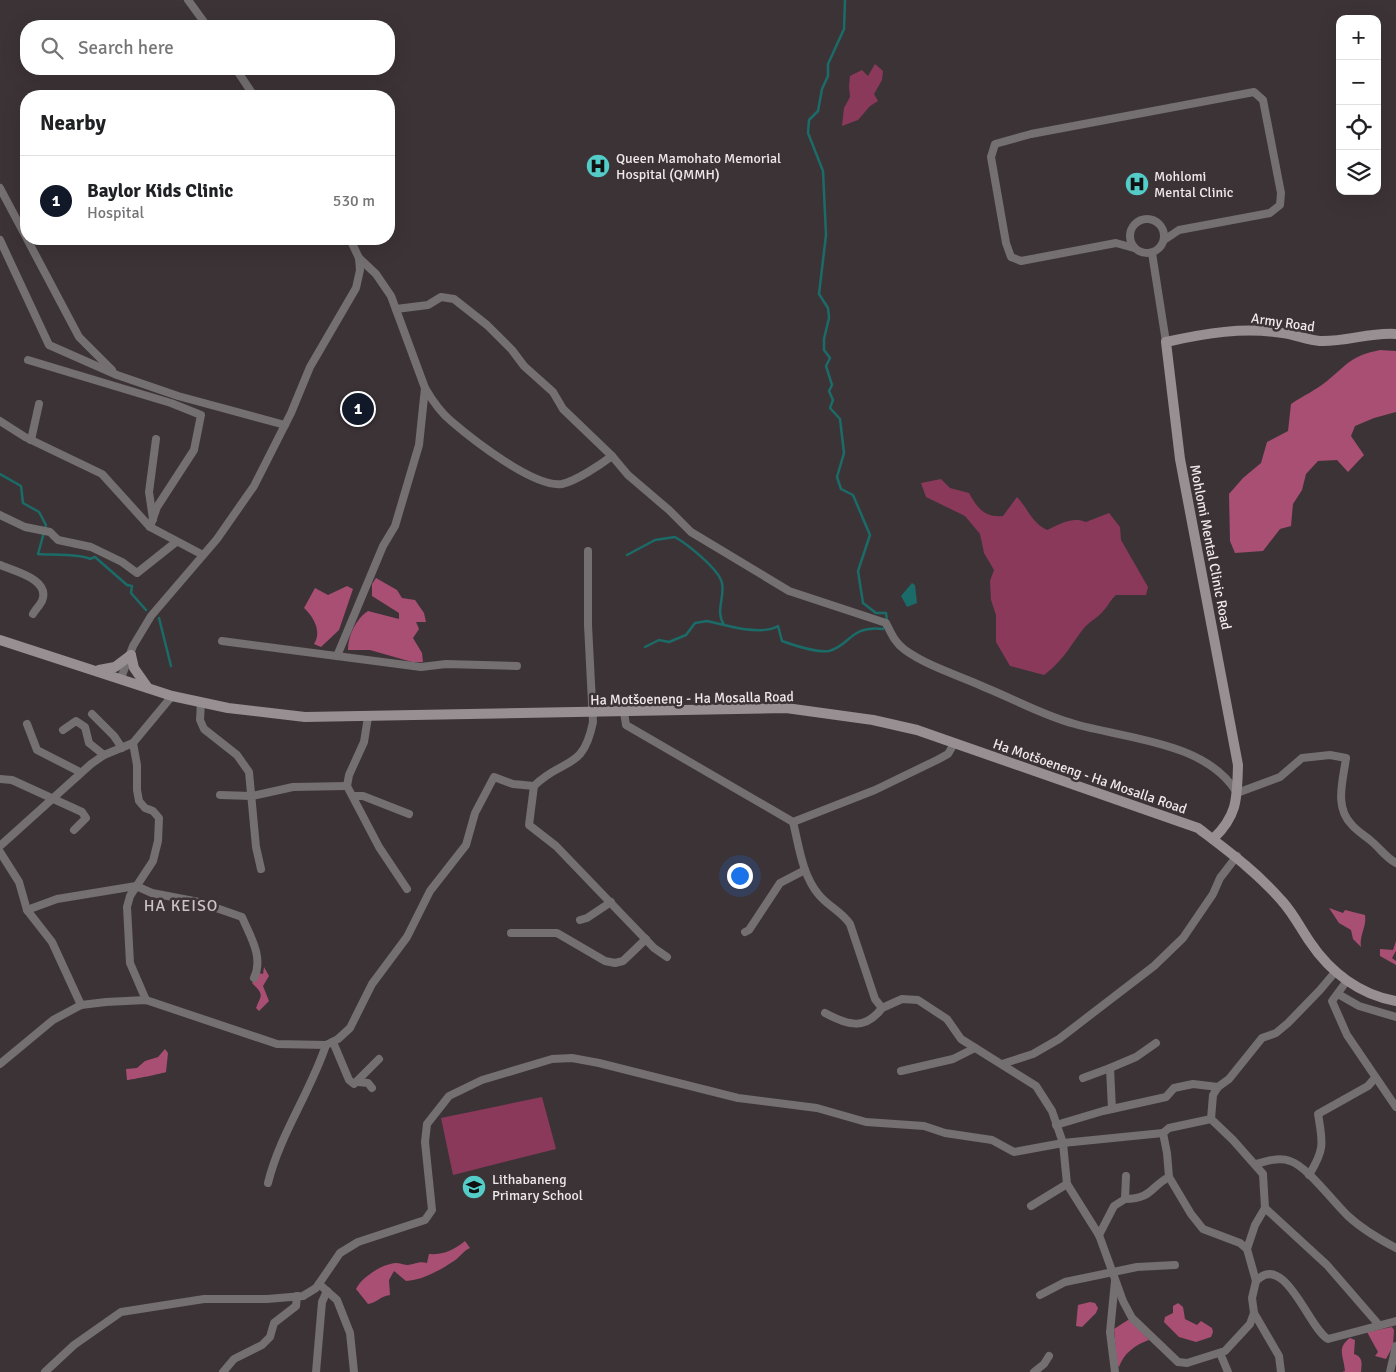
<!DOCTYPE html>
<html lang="en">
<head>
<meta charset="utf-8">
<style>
  :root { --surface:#fff; --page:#f2f2f2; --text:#202124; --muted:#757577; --line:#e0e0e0; --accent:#111827 }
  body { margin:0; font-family:Signika,sans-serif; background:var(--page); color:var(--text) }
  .controls { position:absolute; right:15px; top:15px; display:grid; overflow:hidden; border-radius:10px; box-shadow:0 5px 20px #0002 }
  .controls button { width:45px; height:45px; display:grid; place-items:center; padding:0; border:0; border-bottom:1px solid var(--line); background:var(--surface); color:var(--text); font:25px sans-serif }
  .you { position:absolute; left:739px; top:875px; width:18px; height:18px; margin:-12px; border:4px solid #fff; border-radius:50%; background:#1a73e8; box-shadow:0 0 0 8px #1a73e833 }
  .badge { display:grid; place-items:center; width:32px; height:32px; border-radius:50%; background:var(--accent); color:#fff; font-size:16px; font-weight:700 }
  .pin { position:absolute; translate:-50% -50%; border:2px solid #fff; box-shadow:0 1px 5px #0006 }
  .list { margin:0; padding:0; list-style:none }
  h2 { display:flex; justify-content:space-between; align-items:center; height:65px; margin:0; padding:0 20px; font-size:21px }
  h2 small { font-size:16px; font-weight:400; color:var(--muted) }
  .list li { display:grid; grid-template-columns:32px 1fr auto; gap:15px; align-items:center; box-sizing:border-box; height:90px; padding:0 20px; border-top:1px solid var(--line) }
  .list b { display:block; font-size:19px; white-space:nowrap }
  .list p { margin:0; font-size:16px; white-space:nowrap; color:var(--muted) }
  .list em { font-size:16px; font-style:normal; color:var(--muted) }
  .icon { flex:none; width:28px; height:28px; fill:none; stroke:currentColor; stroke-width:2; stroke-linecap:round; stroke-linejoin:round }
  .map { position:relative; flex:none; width:1396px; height:1372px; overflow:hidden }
  .search { position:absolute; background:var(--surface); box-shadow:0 5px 20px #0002; left:20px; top:20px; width:375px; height:55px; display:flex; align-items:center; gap:12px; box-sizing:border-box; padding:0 18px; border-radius:20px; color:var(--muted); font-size:19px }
  .panel { position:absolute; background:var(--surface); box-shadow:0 5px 20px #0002; left:20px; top:90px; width:375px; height:155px; border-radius:20px }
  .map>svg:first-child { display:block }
  .green { fill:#8a395b }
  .forest { fill:#a84f73 }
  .water { fill:#1b6b68 }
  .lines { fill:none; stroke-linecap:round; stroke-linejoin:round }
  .stream { stroke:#1b6b68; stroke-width:2.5 }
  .street { stroke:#746f71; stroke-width:8 }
  .secondary { stroke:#978f92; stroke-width:10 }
  .labels { text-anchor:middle; stroke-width:5; stroke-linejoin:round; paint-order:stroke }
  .poi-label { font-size:14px; fill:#f0e9eb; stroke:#3c3336; text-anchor:start }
  .street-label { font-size:14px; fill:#f0e9eb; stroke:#3c3336 }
  .quarter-label { font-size:16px; letter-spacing:1px; fill:#cec2c5; stroke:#3c3336 }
</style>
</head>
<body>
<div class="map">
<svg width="1396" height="1372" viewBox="0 0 1396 1372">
  <rect width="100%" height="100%" fill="#3c3336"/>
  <!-- green -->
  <g class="green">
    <path d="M875,64L883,71L882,80L874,94L878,101L870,106L858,120L842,126L844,108L850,97L849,86L850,76L862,70L868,76Z"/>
    <path d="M941,479L950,488L969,493C977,508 985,518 1003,516L1017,497C1029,510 1031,522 1047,530C1059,524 1073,516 1086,522L1109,513L1120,527L1121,540L1148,587L1146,595H1116C1110,600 1109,605 1104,610C1099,617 1090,621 1084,628C1070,646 1064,660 1044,675L1010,666L996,642V615L991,600L990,581L994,570L984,553L980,534L965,516L926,497L921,483Z"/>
    <path d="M542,1097L556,1149L453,1175L441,1118Z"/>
  </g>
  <!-- forest -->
  <g class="forest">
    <path d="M1380,350L1396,351V412L1374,418L1355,426L1351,436L1364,455L1348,472L1337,460L1318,461L1306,474L1302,490L1293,504L1291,526L1280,529L1263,551L1235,553L1230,541L1229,494L1243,478L1261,463L1267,442L1288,431L1291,404C1303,396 1316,390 1327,381C1349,363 1351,356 1380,350Z"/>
    <path d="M376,578L397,590L402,598L415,600L424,613L426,622H416L419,629L413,638L422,653L423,662H412L370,650H348C348,635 356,619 368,611L399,619V613L372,596V584Z"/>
    <path d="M347,586L353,589L339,630L321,647L314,644C322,632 314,617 304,608L315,588L328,595Z"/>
    <path d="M1329,908L1343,913L1345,910L1365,915C1367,927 1359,935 1361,947L1353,939L1351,930L1339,923Z"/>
    <path d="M1396,941V951L1392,958L1396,961V965L1380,956V949L1393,950Z"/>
    <path d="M264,967L269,976L263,986L269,1001L259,1011L256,1008C261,994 265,996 252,983L259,973L263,974Z"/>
    <path d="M165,1049L168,1053L166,1072C164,1073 131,1080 127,1080L126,1069L137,1068L145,1061L158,1057Z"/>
    <path d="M465,1241L470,1248C463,1251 460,1257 454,1261C440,1270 423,1280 406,1281L394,1271L389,1280L390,1295C380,1296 377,1303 368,1304L356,1289C362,1277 382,1264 396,1263C400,1263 404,1265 408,1265C416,1264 419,1261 427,1263L429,1254C443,1255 454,1250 465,1241Z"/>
    <path d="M1090,1302L1095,1303L1098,1308L1096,1313L1082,1327L1076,1326L1078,1305Z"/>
    <path d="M1178,1303L1183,1307L1185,1319L1197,1325L1201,1321L1212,1328L1213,1332L1211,1337L1196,1342L1179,1337L1164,1322L1165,1317L1173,1313V1306Z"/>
    <path d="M1128,1320L1133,1322L1149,1340C1135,1345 1124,1353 1119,1367L1117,1364L1114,1329Z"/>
    <path d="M1392,1327L1394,1330L1393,1346L1386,1359L1375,1356L1378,1352L1367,1332Z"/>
    <path d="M1350,1338L1355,1340L1354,1354C1363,1357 1362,1363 1361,1372H1342L1345,1371C1344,1356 1336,1348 1350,1338Z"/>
  </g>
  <!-- water -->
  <path class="water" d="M912,583L915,585L917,603L907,607L901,596Z"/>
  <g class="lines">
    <!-- stream -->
    <g class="stream">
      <path d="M845,0L844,29L828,64V76L822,89L818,111L809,120L808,133L823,171L826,235L819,294L828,308L829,318L824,339V350L830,358L826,366L832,385L829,391L833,400L830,408L840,419L844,453L837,477L841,489L853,495L870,535L858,571L863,603L876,613H886L887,621"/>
      <path d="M0,474L21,486L23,503L39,512L46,525L38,554C50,555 83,554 90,559L95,557L127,585L132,586L131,593L146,610"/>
      <path d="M627,555L655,540L675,537C687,544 719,569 722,583C725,598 715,611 724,625C740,629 765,634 778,626L782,641C793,645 818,653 829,651C850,646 850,625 883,629L885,625"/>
      <path d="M159,618L171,666"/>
      <path d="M645,647L659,640L669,642L686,635L695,623L707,621L724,625"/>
    </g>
    <!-- street -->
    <g class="street">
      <path d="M188,0L207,26"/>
      <path d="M236,69L254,96"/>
      <path d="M0,188L26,237"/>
      <circle cx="1147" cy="236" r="17"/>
      <path d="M27,239L79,337L112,370"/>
      <path d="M0,240L49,345L117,375L178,396L285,425"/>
      <path d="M1134,248L1116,243L1021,261L1011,257L1006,243L991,157L995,144L1031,134L1254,92L1263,100L1281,193L1280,205L1270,213L1179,230L1164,240"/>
      <path d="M1152,253L1166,342"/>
      <path d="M396,309L428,305L441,297L454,299L487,325L512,350L524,366L553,392L563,409L612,456L628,475L669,510L691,532L789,591L886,623C891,633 895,643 905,650C929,667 958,675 984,687C1014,699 1044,716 1075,724C1127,739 1207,742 1237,793L1280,777L1302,758L1330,755L1346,758C1343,781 1334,807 1352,825C1357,831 1364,835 1370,840C1380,848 1385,857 1396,863"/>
      <path d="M28,360L171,403L201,415L194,450L157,507L150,527"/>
      <path d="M425,388C432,400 440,412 451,421C472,439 534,488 562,484C576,481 600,465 612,456"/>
      <path d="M0,421L25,437L102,474L150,527L203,555"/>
      <path d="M31,440L39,404"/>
      <path d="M0,515L25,527L50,532L58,540L91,547L122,562L137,573L176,542"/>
      <path d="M153,519L149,492L156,439"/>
      <path d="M0,565C13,571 51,579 42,601C40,605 35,610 33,614"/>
      <path d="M222,641L421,667L446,664L517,666"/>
      <path d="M337,656L383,546L395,526L419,445L425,388L391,296L376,274L359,258"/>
      <path d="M121,678L133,646L151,616L217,539L254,486L291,413L310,367L356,288L360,270L359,258L350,239"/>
      <path d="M201,702L200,720L204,729L237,755L249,772L256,847L261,869"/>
      <path d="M624,712L626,725L793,822C799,846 802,875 819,895C828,906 842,912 850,924L875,999L882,1008L902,999L918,1000L947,1019L961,1039L1036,1086L1052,1111L1063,1143L1067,1184L1099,1235L1123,1301L1132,1318L1178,1362L1187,1363L1225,1351L1250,1324L1254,1313L1252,1298L1256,1281L1247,1249L1255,1225L1265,1208L1263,1174L1233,1140L1211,1119L1169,1128L1163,1133L1167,1153L1169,1177L1191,1214L1203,1229L1240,1243L1247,1249"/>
      <path d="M92,714L114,736L122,748"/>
      <path d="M368,717L364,742L349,775L347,786L379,847L407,889"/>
      <path d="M27,724L37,750L80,772"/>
      <path d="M63,730L76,721L85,727L89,743L104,755"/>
      <path d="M133,743L137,765V790L139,801L145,808L153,811L159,818L158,841L153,861L130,896L127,907L130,963L146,1000"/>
      <path d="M0,779L12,780L82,812L86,818L74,830"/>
      <path d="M534,786C563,757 583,772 593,722L588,625V551"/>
      <path d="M220,795L252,796L293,787L347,786"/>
      <path d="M354,796H363L409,814"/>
      <path d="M793,822L875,790L937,760L948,754L954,744"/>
      <path d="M0,846L91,764L104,755L133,743L172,696"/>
      <path d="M0,852L19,882L27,910L52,942L81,1005"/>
      <path d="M27,910L57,899L136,886L152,893L199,902L242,917C250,936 264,957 254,978"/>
      <path d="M580,920L587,918L611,902"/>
      <path d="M745,932L749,930L780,883L805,870"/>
      <path d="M511,933H557L605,961L615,963L623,961L646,939"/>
      <path d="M1346,982L1332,1001L1347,1035L1396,1107"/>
      <path d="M1338,994L1359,1006L1396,1017"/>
      <path d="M825,1013C847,1025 865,1031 882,1008"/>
      <path d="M333,1042L349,1080L354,1084L379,1059"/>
      <path d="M0,1064L53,1020L81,1005L106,1002L146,1000L277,1044L326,1045L338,1039L350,1028L372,984L407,937L430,891L466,845L475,813L494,777L513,784L534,786L529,825L556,846L654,948L667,957"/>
      <path d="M1002,1064L1033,1054L1059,1039L1154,966L1183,938L1213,894L1220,878L1237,856"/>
      <path d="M901,1071L953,1059L975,1048"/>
      <path d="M1083,1078L1110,1068"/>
      <path d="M358,1082L368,1083L372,1088"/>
      <path d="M1112,1109L1110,1068L1136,1057L1156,1043"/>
      <path d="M1211,1119L1213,1095L1218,1087L1229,1079L1262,1038L1276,1033L1288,1023L1320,990L1336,971"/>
      <path d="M1056,1125L1103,1111L1166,1097L1174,1088L1193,1084L1218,1087"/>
      <path d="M1256,1164C1266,1161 1279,1157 1290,1161C1307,1166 1334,1203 1348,1216C1363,1230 1379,1239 1396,1248"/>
      <path d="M1309,1175C1325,1149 1323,1143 1318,1114L1368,1086L1375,1078"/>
      <path d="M1126,1176L1125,1199C1152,1199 1150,1187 1169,1177"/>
      <path d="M268,1183C280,1134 310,1093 326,1045"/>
      <path d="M1031,1206L1067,1184"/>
      <path d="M1265,1208L1327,1265L1379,1325"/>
      <path d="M1099,1235L1114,1206L1125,1199"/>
      <path d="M1256,1281C1285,1251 1309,1329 1328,1339L1396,1321"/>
      <path d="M319,1284L337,1300L350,1333L354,1372"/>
      <path d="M1040,1295L1065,1282L1137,1267L1175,1265"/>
      <path d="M1254,1313L1279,1356L1281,1372"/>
      <path d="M1220,1353L1228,1372"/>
      <path d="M45,1372L74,1345L121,1312L204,1299H267L303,1296L316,1288L340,1253L358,1242L425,1220L432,1210L425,1142L427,1124L449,1096L482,1080L552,1059L572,1058L599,1063L738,1098L817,1108L866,1122L924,1126L945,1133L992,1140L1014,1152L1063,1143L1163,1133"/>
      <path d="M223,1372L234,1359L262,1345L270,1337L274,1323L296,1306L297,1296"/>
      <path d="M316,1372L322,1302L327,1291"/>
      <path d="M1034,1372L1044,1364L1049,1356"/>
      <path d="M1115,1372L1110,1332L1115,1281"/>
      <path d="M1390,1372L1396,1346"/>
    </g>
    <!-- secondary -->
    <g class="secondary">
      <path d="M0,640L172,696L228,708L305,717L786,708L873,720L917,730L1198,828C1228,851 1257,872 1282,901C1293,913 1301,929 1310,942C1330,972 1360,995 1396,1001"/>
      <path d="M131,655L134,668L148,688"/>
      <path d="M99,670L115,667L131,655"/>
      <path d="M1213,839C1238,815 1237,798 1238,765L1180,459L1166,342C1206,333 1243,327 1283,333C1296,335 1308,340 1320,341C1346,342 1370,332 1396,334"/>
    </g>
  </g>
  <!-- icons -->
  <defs>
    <g id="hospital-disc" transform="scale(1.25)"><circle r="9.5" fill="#54cdc8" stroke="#3c3336"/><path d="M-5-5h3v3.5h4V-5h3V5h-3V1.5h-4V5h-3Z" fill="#111"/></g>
    <g id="school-disc" transform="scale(1.25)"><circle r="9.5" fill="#54cdc8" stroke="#3c3336"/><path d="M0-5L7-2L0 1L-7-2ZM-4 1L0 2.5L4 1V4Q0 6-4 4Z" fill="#111"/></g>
  </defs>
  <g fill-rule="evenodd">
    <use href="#hospital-disc" x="598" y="166"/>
    <use href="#hospital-disc" x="1137" y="184"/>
    <use href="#school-disc" x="474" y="1187"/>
  </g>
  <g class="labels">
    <!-- poi labels -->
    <g class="poi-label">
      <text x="616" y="163">Queen Mamohato Memorial<tspan x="616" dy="16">Hospital (QMMH)</tspan></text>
      <text x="1154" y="181">Mohlomi<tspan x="1154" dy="16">Mental Clinic</tspan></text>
      <text x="492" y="1184">Lithabaneng<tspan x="492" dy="16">Primary School</tspan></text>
    </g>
    <!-- street labels -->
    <g class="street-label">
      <text transform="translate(1283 322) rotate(8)" y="5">Army Road</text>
      <text transform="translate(1211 547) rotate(79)" y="5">Mohlomi Mental Clinic Road</text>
      <text transform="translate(692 698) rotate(-1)" y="5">Ha Motšoeneng - Ha Mosalla Road</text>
      <text transform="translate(1090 776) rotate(19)" y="5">Ha Motšoeneng - Ha Mosalla Road</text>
    </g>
    <!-- quarter labels -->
    <g class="quarter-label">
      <text x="181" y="911">HA KEISO</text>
    </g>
  </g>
</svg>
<div class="controls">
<button>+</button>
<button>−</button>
<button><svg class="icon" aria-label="locate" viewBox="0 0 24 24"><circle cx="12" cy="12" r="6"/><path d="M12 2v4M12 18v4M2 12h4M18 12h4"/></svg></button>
<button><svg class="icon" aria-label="layers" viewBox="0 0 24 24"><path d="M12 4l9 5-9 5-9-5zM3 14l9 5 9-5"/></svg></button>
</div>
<div class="you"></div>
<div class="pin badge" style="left:358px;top:409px">1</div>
<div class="search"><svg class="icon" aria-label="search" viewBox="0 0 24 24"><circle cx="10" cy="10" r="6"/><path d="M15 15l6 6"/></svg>Search here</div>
<section class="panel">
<h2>Nearby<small></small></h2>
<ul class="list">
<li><span class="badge">1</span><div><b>Baylor Kids Clinic</b><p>Hospital</p></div><em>530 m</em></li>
</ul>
</section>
</div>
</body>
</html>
